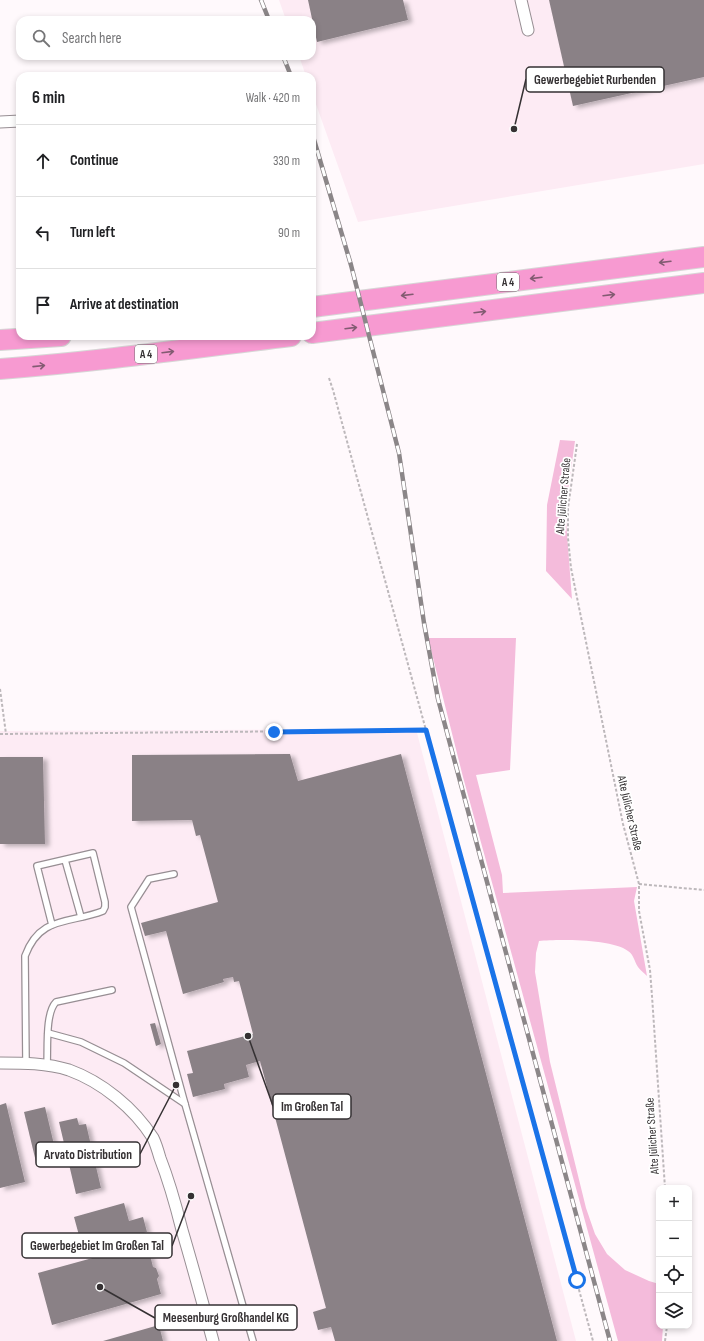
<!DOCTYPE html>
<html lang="en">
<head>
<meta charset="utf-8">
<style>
  :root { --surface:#fff; --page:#f2f2f2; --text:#202124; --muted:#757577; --line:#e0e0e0 }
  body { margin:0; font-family:"Sofia Sans Condensed",sans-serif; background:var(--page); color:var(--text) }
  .controls { position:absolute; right:12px; bottom:12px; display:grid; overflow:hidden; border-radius:8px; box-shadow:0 2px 6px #0003 }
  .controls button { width:36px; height:36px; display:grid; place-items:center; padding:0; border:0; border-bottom:1px solid var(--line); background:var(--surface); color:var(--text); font:20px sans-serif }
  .stop { position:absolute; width:12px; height:12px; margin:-9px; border:3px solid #1a73e8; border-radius:50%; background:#fff }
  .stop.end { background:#1a73e8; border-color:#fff; box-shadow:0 1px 4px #0008 }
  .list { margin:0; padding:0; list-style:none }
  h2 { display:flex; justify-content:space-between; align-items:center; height:52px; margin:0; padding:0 16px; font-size:17px }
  h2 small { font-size:13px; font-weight:400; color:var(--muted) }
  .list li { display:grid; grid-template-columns:26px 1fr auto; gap:12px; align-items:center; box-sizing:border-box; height:72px; padding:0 16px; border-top:1px solid var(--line) }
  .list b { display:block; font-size:15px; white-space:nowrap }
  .list em { font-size:13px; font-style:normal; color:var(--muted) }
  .icon { flex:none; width:22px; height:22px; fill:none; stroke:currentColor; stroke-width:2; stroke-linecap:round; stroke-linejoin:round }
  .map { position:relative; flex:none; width:704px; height:1341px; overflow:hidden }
  .search { position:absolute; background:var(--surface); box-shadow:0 2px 6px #0003; left:16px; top:16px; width:300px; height:44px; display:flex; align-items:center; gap:10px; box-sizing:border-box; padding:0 14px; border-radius:12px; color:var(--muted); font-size:15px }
  .panel { position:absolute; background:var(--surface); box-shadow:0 2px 6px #0003; left:16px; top:72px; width:300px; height:268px; border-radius:12px }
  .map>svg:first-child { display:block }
  .built { fill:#fdebf4 }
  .green { fill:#f4bbdb }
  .building { fill:#8a8186; filter:url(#shadow) }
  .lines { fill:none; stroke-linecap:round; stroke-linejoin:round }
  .lane-casing { stroke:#978e93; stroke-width:8 }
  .street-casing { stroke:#978e93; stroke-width:13 }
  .highway-casing { stroke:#d7d6d6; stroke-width:22 }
  .path { stroke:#bdb8bb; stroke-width:2; stroke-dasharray:3 2; stroke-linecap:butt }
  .lane { stroke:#fff; stroke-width:5.5 }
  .street { stroke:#fff; stroke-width:11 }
  .highway { stroke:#f79ad1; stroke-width:20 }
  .rail-casing { stroke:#8b8688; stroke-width:4.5 }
  .rail { stroke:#fff; stroke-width:3; stroke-dasharray:9; stroke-linecap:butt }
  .oneway { stroke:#835b72 }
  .route { stroke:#1a73e8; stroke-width:5 }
  .labels { text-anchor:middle; stroke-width:3.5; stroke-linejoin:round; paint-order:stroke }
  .shield { fill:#fff; stroke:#726f70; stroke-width:1 }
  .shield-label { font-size:11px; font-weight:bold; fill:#353133 }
  .street-label { font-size:12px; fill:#353133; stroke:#fff }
  .leader { fill:none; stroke:#353133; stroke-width:1.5 }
  .callout-dot { fill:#353133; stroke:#fff; stroke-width:1.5 }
  .callout { fill:#fff; stroke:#353133; stroke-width:1.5 }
  .callout-label { font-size:13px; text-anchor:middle; font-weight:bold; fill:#353133 }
</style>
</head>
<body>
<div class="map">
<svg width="704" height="1341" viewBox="0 0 704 1341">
  <defs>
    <filter id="shadow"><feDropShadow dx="4.5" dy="2.5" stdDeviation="2" flood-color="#0004"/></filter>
  </defs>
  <rect width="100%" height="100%" fill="#fff9fc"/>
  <!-- built -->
  <g class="built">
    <path d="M279,0H704V164L358,222L312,93V76H306L299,56H312V20H286Z"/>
    <path d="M416,729L576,1341H0V731Z"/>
  </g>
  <!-- green -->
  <g class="green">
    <path d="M560,440L575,441L567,497L566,521L572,599L546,571L547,505Z"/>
    <path d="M428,638H516L510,770L476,775L502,875L503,893L637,887L634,901L647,976C644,973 640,970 638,967C634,961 634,955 628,951C613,939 559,939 539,941L536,953L535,972L550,1062L586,1208L595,1234L607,1254L625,1270L649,1281L659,1284V1326H663L662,1341H618L463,777Z"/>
  </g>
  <!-- building -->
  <g class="building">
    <path d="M308,0H403L408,20L317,42Z"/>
    <path d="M549,0H704V77L573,106Z"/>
    <path d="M290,754L298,781L401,754L557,1341H335L331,1327L318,1330L313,1312L326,1308L260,1061L246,1065L249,1077L224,1084L225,1089L193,1097L187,1074L193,1073L187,1051L253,1034L239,981L234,982L233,977L223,979L224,982L183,994L166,931L145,936L141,923L218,902L200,835L196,836L192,820L132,821V755Z"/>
    <path d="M0,757H43L45,844H0Z"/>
    <path d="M155,1023L161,1044L156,1046L150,1024Z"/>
    <path d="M6,1103L25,1182L0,1188V1105Z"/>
    <path d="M45,1107L57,1157L36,1162L24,1112Z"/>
    <path d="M77,1118L79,1125L86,1124L101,1188L76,1194L59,1122Z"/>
    <path d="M124,1203L129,1221L143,1217L147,1232L83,1250L74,1217Z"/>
    <path d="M147,1243L153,1267L156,1268L159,1276L157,1279L161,1294L52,1325L38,1273Z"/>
    <path d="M159,1325L163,1341H103Z"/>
  </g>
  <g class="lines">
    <!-- lane casing -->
    <g class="lane-casing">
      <g id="lane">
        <path d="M65,860L81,917"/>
        <path d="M174,874L149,879L131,907L185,1104"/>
        <path d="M48,1033L81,1042L124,1063L185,1104L253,1341"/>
        <path d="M26,1063L25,956C40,915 70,924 103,911L105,907V902L93,853L37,866L52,925"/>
        <path d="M47,1065C48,1049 45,1013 56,1002L112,990"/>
      </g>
    </g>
    <!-- street casing -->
    <g class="street-casing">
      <g id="street">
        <path d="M521,0L528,30"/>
        <path d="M0,122L20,121"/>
        <path d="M0,1063C23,1063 47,1063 69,1070C102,1082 134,1108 153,1138C156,1144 158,1151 160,1158C169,1181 176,1206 182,1230C193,1267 203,1304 213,1341"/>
      </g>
    </g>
    <!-- highway casing -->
    <g class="highway-casing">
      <g id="highway">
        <path d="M312,307L704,257"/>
        <path d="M312,333L704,283"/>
        <path d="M0,340L61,336"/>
        <path d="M0,369C97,362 194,348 291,336"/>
      </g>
    </g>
    <!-- path -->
    <g class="path">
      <path d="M329,378L333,390L593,1341"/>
      <path d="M577,444L568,508V538L571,568L623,824L639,884V911L650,970L652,996L665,1188"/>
      <path d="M0,689L6,734"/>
      <path d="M0,734L426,730"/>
      <path d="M639,884L704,890"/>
      <path d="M665,1341L667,1326"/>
    </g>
    <!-- lane -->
    <use href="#lane" class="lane"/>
    <!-- street -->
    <use href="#street" class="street"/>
    <!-- highway -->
    <use href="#highway" class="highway"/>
    <!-- rail casing -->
    <g class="rail-casing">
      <g id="rail">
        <path d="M261,0L269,20"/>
        <path d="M283,56L291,76"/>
        <path d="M312,133L351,265L399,453L424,623L438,699L610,1341"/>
      </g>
    </g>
    <!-- rail -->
    <use href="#rail" class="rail"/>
  </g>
  <!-- one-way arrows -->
  <defs><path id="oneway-shaft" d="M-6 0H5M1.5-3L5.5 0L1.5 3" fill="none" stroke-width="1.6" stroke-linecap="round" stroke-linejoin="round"/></defs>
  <g class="oneway">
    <use href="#oneway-shaft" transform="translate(665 262) rotate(173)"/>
    <use href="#oneway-shaft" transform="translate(536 278) rotate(173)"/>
    <use href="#oneway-shaft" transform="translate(407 295) rotate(173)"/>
    <use href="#oneway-shaft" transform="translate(609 295) rotate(-7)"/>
    <use href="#oneway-shaft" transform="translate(480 312) rotate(-7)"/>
    <use href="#oneway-shaft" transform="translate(351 328) rotate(-7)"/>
    <use href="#oneway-shaft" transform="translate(168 352) rotate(-7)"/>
    <use href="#oneway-shaft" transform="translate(39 366) rotate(-6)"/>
  </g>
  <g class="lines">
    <!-- route -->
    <path class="route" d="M274,732L426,730L577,1280"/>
  </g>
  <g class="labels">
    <!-- shield labels -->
    <g class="shield">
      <rect x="497" y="273" width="22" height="18" rx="3"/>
      <rect x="135" y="345" width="22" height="18" rx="3"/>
    </g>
    <g class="shield-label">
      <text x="508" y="286">A 4</text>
      <text x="146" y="358">A 4</text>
    </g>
    <!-- street labels -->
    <g class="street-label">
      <text transform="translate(563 496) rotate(-85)" y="4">Alte Jülicher Straße</text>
      <text transform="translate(630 813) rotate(77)" y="4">Alte Jülicher Straße</text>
      <text transform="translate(652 1136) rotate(-94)" y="4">Alte Jülicher Straße</text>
    </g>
  </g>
  <!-- callouts -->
  <path class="leader" d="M514 129L526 79M248 1036L273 1106M176 1085L140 1154M191 1196L172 1246M100 1287L155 1318"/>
  <g class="callout-dot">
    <circle cx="514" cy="129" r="4"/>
    <circle cx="248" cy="1036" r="4"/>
    <circle cx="176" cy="1085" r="4"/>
    <circle cx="191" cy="1196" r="4"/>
    <circle cx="100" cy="1287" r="4"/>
  </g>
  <g class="callout">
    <rect x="526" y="67" width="138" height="25" rx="4"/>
    <rect x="273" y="1094" width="78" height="25" rx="4"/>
    <rect x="36" y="1142" width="104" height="25" rx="4"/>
    <rect x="22" y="1233" width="150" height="25" rx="4"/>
    <rect x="155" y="1305" width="142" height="25" rx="4"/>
  </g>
  <g class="callout-label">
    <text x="595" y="84">Gewerbegebiet Rurbenden</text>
    <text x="312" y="1111">Im Großen Tal</text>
    <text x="88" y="1159">Arvato Distribution</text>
    <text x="97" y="1250">Gewerbegebiet Im Großen Tal</text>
    <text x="226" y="1322">Meesenburg Großhandel KG</text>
  </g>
</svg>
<div class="controls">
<button>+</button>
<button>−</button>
<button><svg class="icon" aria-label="locate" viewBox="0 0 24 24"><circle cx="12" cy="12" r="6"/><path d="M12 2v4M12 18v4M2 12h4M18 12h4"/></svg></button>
<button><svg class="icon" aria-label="layers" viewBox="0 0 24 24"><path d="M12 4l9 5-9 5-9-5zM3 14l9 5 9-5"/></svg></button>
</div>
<div class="stop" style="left:577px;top:1280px"></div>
<div class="stop end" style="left:274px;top:732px"></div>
<div class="search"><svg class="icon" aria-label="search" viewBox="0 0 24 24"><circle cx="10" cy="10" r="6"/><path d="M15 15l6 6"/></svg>Search here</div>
<section class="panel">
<h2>6 min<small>Walk · 420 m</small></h2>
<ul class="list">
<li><svg class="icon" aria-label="ahead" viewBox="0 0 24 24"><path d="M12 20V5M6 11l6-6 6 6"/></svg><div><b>Continue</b></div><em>330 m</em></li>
<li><svg class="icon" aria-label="left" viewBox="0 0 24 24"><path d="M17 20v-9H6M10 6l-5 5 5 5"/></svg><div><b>Turn left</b></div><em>90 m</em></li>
<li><svg class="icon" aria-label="arrive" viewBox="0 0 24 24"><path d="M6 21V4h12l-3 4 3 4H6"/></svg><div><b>Arrive at destination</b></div></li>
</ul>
</section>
</div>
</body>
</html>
